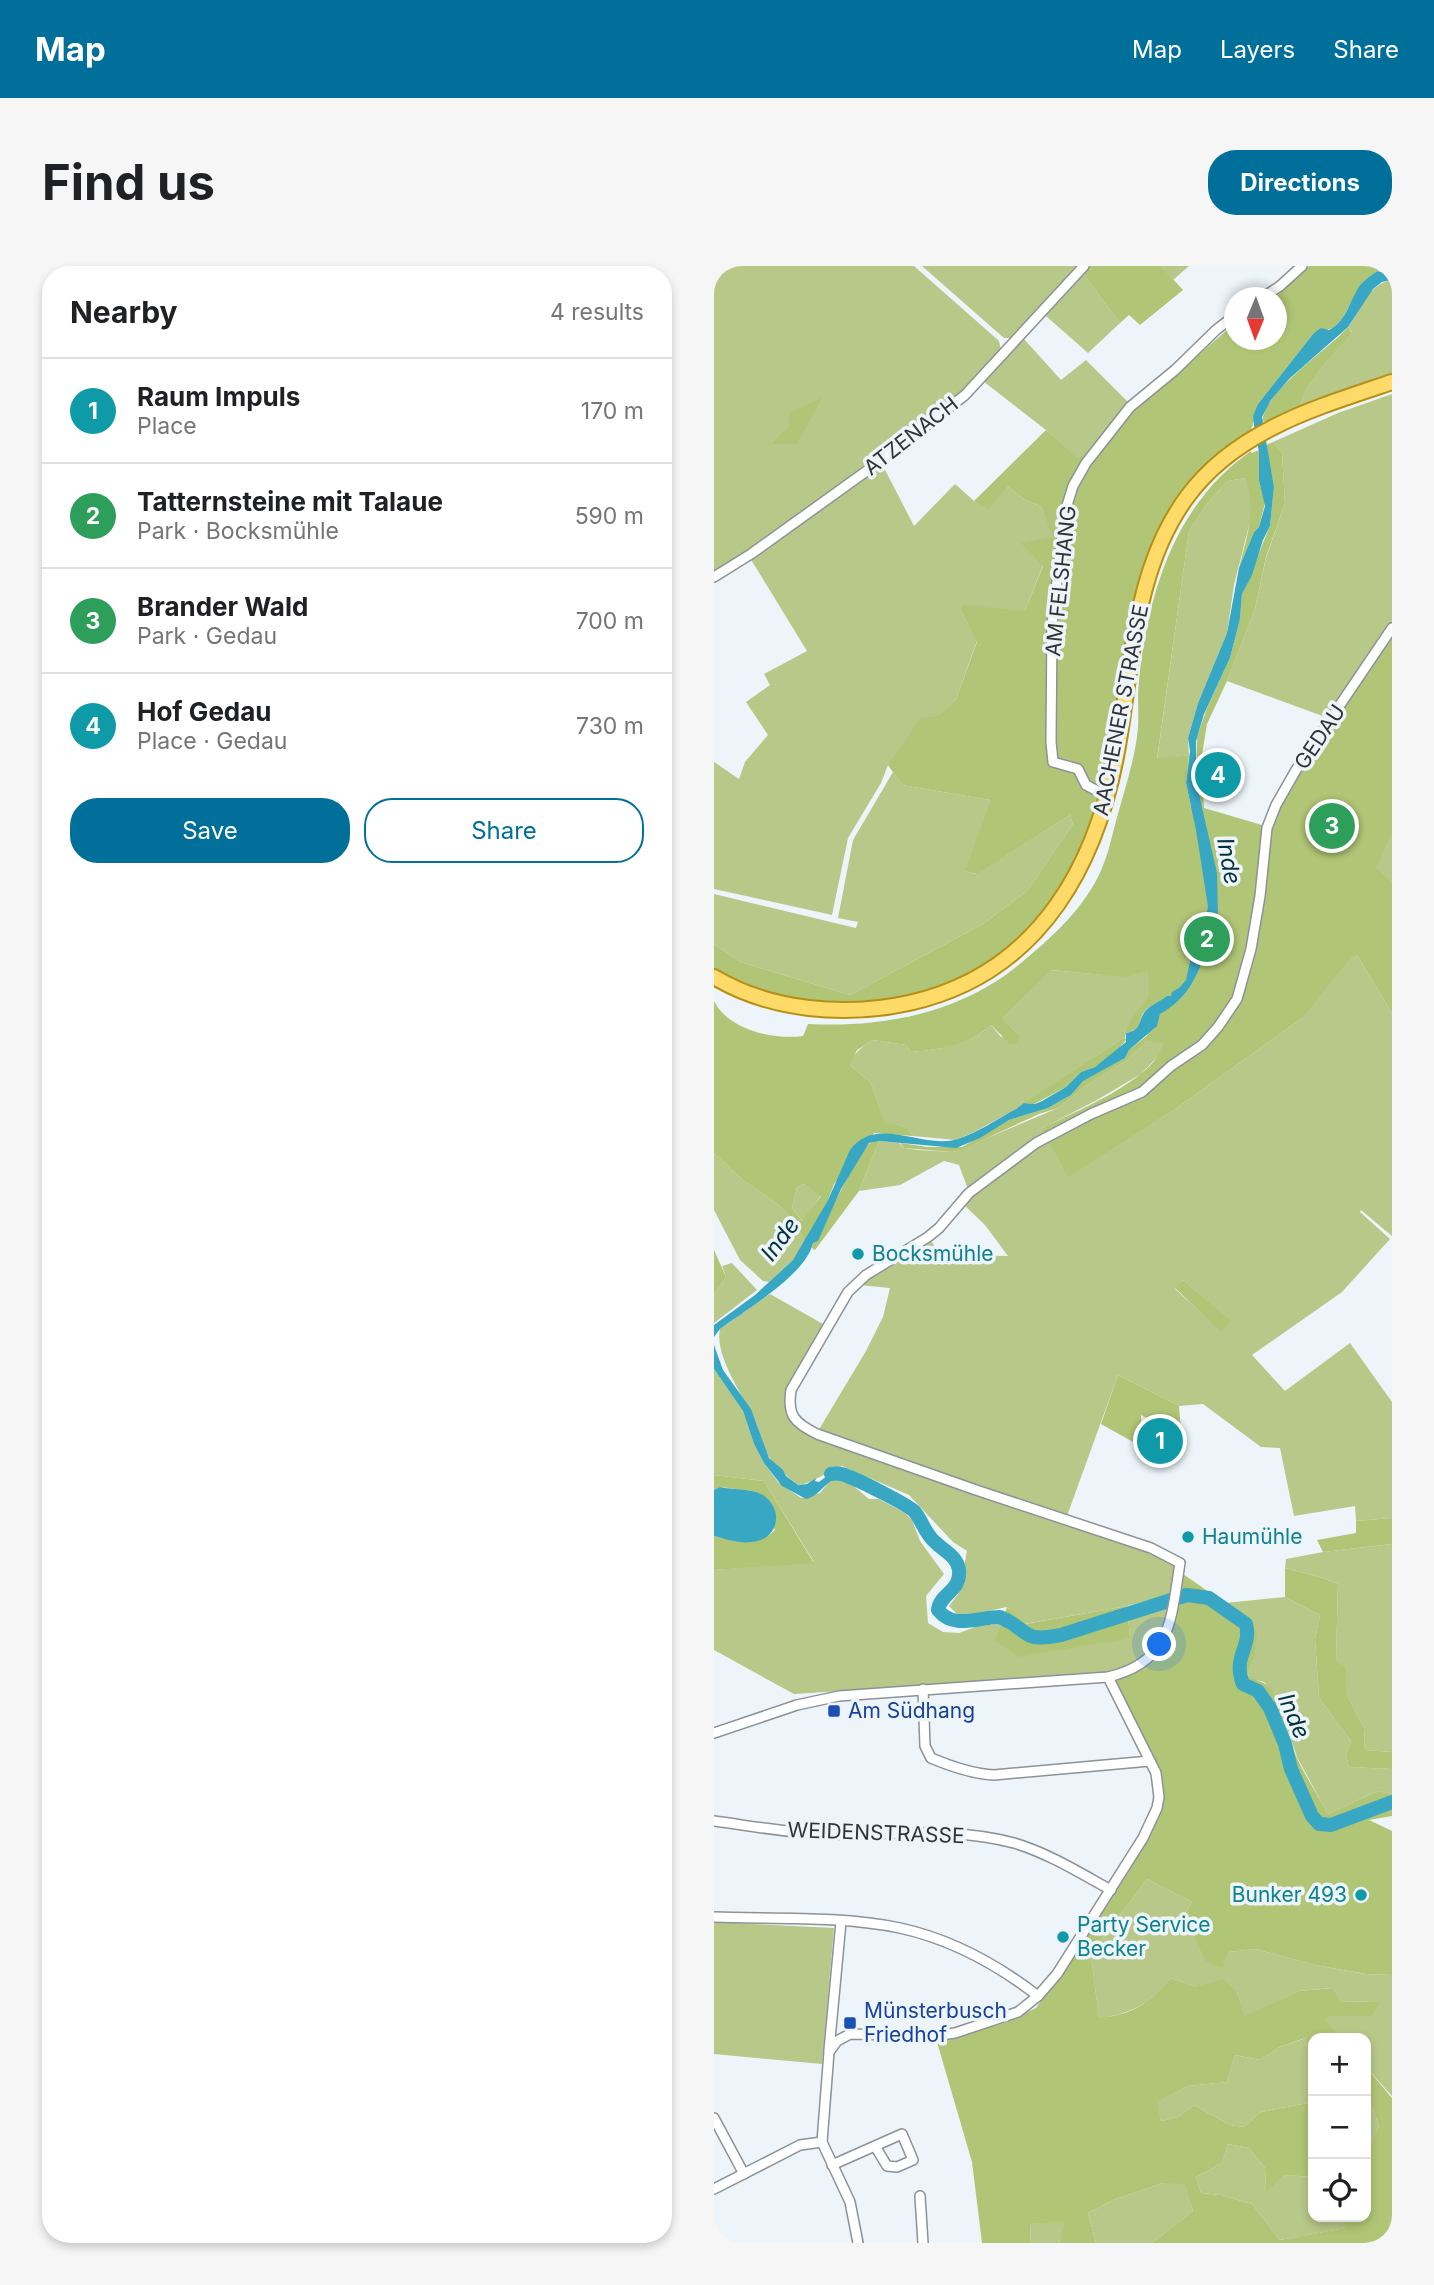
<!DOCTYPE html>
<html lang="en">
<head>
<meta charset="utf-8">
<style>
  :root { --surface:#fff; --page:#f6f6f6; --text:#202124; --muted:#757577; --line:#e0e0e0; --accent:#00709b }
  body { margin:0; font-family:Inter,sans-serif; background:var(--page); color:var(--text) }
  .controls { position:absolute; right:21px; bottom:21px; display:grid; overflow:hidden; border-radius:14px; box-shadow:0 4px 10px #0003 }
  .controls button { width:63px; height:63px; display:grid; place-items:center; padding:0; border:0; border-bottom:2px solid var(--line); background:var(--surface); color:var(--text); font:35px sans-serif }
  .compass { position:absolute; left:510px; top:21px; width:63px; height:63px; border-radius:50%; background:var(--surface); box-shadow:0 4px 10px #0003; rotate:181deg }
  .you { position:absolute; left:446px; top:1379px; width:24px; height:24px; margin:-18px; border:5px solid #fff; border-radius:50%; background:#1a73e8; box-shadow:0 0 0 10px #1a73e833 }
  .badge { display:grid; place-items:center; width:46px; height:46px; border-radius:50%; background:var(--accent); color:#fff; font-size:23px; font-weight:700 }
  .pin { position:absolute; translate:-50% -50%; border:4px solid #fff; box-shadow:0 2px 7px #0006 }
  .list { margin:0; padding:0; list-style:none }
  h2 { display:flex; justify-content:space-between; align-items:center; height:91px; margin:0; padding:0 28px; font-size:30px }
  h2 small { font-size:23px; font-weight:400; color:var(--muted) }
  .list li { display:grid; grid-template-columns:46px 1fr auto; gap:21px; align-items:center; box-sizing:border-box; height:105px; padding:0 28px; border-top:2px solid var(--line) }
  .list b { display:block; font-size:26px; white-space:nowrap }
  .list p { margin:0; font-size:23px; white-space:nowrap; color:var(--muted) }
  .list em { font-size:23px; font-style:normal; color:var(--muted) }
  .actions { display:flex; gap:14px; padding:21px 28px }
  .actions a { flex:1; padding:16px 0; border:2px solid var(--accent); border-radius:28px; text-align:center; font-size:24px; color:var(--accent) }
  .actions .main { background:var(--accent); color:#fff }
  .icon { flex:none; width:38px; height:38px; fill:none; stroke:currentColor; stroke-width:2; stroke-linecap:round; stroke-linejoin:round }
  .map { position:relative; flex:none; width:678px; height:1977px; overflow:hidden; border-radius:28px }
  header { display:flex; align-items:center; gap:42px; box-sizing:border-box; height:98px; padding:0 35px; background:var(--accent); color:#fff }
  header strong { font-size:33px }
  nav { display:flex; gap:38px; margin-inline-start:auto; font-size:24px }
  .intro { display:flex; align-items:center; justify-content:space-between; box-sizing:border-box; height:168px; padding:0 42px }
  h1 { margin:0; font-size:49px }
  .button { padding:18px 32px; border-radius:28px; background:var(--accent); color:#fff; font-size:24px; font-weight:700 }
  main { display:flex; gap:42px; padding:0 42px }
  aside { flex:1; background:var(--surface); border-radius:28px; box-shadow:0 4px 10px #0003 }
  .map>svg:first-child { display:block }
  .green { fill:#b8c888; fill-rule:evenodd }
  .forest { fill:#b1c576; fill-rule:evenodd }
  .water { fill:#38a7c4 }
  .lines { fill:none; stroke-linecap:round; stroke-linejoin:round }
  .river { stroke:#38a7c4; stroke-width:14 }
  .minor-casing { stroke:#8c9297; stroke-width:12 }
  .primary-casing { stroke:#b69016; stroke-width:18 }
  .minor { stroke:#fff; stroke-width:9 }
  .primary { stroke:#feda68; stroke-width:14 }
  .culture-dot { fill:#0f9aa8; stroke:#edf4fa; stroke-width:2.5 }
  .transit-dot { fill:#1a4fb4; stroke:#edf4fa; stroke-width:2.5 }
  .labels { text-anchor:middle; stroke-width:7; stroke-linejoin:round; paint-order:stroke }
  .street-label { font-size:21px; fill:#313436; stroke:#edf4fa }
  .culture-label { font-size:21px; fill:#0d838f; stroke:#edf4fa; text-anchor:start }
  .transit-label { font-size:21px; fill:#164399; stroke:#edf4fa; text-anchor:start }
  .water-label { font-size:23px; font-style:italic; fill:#00333f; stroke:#edf4fa }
</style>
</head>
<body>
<header>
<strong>Map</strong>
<nav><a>Map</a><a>Layers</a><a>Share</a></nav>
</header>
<div class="intro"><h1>Find us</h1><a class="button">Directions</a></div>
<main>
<aside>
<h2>Nearby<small>4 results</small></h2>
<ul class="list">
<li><span class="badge" style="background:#0f9aa8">1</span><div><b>Raum Impuls</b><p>Place</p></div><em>170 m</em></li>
<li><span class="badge" style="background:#2e9e5b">2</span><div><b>Tatternsteine mit Talaue</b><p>Park · Bocksmühle</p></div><em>590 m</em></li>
<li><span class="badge" style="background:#2e9e5b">3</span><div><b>Brander Wald</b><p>Park · Gedau</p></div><em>700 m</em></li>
<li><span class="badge" style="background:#0f9aa8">4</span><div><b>Hof Gedau</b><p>Place · Gedau</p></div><em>730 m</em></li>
</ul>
<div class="actions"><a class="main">Save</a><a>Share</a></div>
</aside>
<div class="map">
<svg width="678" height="1977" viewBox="0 0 678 1977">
  <rect width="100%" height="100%" fill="#edf4fa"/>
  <!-- green -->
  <g class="green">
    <path d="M0,0H200L285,75L287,84L243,130L166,189L32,285L0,305ZM77,160L83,178H56V177Z"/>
    <path d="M208,0H364L297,72H290Z"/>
    <path d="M447,0H475L459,14Z"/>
    <path d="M367,5L406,57L374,87L332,50Z"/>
    <path d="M678,14V111L587,142C586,120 624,84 638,66L634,61C648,43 652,19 678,14Z"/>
    <path d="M310,73L347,114L372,94L421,143L364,194L332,164L269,115Z"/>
    <path d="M678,128V355L614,452L513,415L541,343L552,292L571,237L568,187L559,176L624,147Z"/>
    <path d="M168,198L200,260L241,218L260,235L274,242L294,221L313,235L327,240L340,271L311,345H247L263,375L242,433L174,499L167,517L134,572L118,649L0,623V496L25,513L31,496L54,469L32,436L56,419L50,408L93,385L36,292Z"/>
    <path d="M531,212L537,227L539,244L520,319L513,367L484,437L474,472L475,489L443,494L475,265L493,238L514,215Z"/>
    <path d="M678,368V733L647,681L640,689H643L678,747V970L647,944L646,946L676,973L628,1026L538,1089L571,1125L636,1077L678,1136V1252L642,1255L641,1240L580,1250L566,1182L547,1181L489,1138L465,1140L404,1109L353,1250L104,1165L152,1085L169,1051L176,1022L145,1019L215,972L227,989L294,990L271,959L249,938L256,929L245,899L230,895L186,919L145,925L165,875L185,877L190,882L204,884L240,886L344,842L370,821L413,794L433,775L436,724C432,741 416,753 411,771L302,843L260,866L242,874L199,870L193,861L171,859L157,817L136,799C140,786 148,781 159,774L192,779L197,786C226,783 255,780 277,759L287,771L302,767L289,752L336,704L391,709L485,523L488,546L549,563ZM588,752L460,844L354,910L327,863L383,834L427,808L447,787ZM469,1014L516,1055L507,1065L461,1023Z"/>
    <path d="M179,506L188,519L276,534L252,605L262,608L356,549L359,558L313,625L269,658L136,729L26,696L0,678V628L142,662L144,656L124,652L139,574Z"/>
    <path d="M0,887C10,896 19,906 29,914C59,936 74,939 91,976L79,994L55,1016L49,1015L26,994L0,944Z"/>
    <path d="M90,918L107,929L89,956L78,942L83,921Z"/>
    <path d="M18,997L43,1024L0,1057V1029L12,1011L8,1000Z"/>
    <path d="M56,1028L109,1058L74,1125L85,1161L443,1288L462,1297L455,1329L413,1340L310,1358L293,1341L246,1351L235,1340L245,1327L253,1285L239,1276L195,1229L128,1200C113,1205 100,1217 84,1219C75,1212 59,1199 54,1189C47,1178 46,1165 41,1154C29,1130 0,1089 6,1063Z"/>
    <path d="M0,1103L29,1145L40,1178L50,1197L64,1216L87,1232L106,1227L116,1215L130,1212L155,1233H165L191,1247L198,1254L206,1275L230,1308L212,1330L214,1357L229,1366L245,1367L264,1360L287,1358L282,1375L416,1372L414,1350L455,1340C442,1390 440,1391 393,1408L80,1428L0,1384V1304L100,1296L50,1215L0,1209Z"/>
    <path d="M678,1278V1486L651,1484L650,1462L632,1427L631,1402L622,1395L624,1318L609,1312L571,1302L572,1293L609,1286Z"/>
    <path d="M571,1331L606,1349L601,1373L605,1432L637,1475L632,1489L635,1501L678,1503V1528L664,1525L614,1548L583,1491L562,1430L550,1416L538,1413L532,1406L539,1394L511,1337Z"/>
    <path d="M433,1613L478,1636L470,1650L479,1667L509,1701L515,1686L541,1683L601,1699L651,1708L678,1709V1830L652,1801V1772H627L610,1753L617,1750H659L665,1735L627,1736L617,1722L585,1725L531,1751L523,1726L482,1721L457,1712C432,1740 422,1745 385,1753L378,1697L375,1691Z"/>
    <path d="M0,1656L120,1662L108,1798L0,1788Z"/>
    <path d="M592,1772L599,1784V1836L547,1846L530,1861L516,1859L480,1839L464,1851L447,1855L442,1836L474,1820L513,1816L521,1789L546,1794L566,1781Z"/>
    <path d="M652,1838L659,1843L665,1860L652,1889Z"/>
    <path d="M514,1878L535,1882L551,1902L552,1925L571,1909L599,1911V1951H629L632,1962L566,1974L538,1938L507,1929L487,1927L482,1911L508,1897Z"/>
    <path d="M449,1917H470L479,1945L438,1977H382L374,1947L399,1934Z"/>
    <path d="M352,1955L345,1977H317L316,1958Z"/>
  </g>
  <!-- forest -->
  <g class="forest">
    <path d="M373,0H447L469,24L426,59L415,49L406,57L367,5Z"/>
    <path d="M595,0H678V2L663,5L646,20L628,53L619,62L599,68L544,138C541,149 540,159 535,168C516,185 483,210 468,229C457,243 446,262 438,279C410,343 409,417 396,485C394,499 393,514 389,527C375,570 354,613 327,649C276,716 181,747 100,737C66,733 30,719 0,704V678L26,696L136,729L269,658L313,625L359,558L356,549L263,608L251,605L276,534L188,519L174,499L206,453L224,450L242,433L263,376L247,345L248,339L311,345L329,300L307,277L339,271L327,240L313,235L294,221L274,243L260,235L332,164L364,193L520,58V74H562V31Z"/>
    <path d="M634,61L638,67C624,84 586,120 587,142L555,156L548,155C553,122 611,87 634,61Z"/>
    <path d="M108,132L83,178H55L76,160L75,147Z"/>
    <path d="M559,176L568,187L571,237L552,291L541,343L513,415L493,458L487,495L490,542L548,559L678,355V566L662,602L678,617V747L643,689L638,690L588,752L460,844L354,911L327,863C357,847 445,813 449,776L433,775L413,794L370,821L344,842L325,848L249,883L239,886L190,882L186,877L214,881H248L295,854L334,842L357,829L368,815L411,792L415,784L439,765L446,748L467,733L479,718L504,651L502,607L482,515L483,471L493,442L516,392L526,353L528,328L556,260L560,221L552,179Z"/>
    <path d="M545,184V214L551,237L545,261L540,266L525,302C533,269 543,245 531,212L514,215L493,238L475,265L443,493L475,489L472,517L482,564L494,641L488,667L477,691L472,714L465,722L458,726L457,730C451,731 436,739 431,745C423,755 430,763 412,767C419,737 442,743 433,705L410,711L337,704L289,752L305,770L303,778H296L277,759C253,781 227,783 197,786L192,779L159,774L143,784L136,799L157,817L171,858L193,861L199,870L160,867L120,918L114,934L91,976C74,939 59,936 29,914C19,906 10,896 0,887V735C14,764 60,774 89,770L94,758C170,762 247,747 307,697C337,672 366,646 384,611C393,593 397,574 402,555C410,525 421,494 424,462C425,447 423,431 425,415C434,326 461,238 537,185L538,187ZM90,918L107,930L88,955L78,942L83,921Z"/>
    <path d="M411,771L412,774L401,787L381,801L367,806L352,821L320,838L310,837Z"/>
    <path d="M165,875L145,925L101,984L98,982L99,976L104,975C106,964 146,884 155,878C157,876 163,875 165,875Z"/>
    <path d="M0,984L12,1011L0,1029Z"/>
    <path d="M469,1014L517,1055L507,1066L461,1022Z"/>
    <path d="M404,1109L465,1140L467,1165L457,1166L427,1149L428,1181L387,1158Z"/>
    <path d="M0,1209L50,1215L100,1297L0,1304V1270C25,1275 41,1283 61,1264L38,1225L6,1221L0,1224Z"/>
    <path d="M678,1252V1278L609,1286L603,1274L642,1267V1255Z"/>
    <path d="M571,1302L609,1312L624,1318L622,1394L632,1402V1427L650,1462L651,1484L678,1486V1503L635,1501L632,1489L637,1475L605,1432L601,1373L606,1349L571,1331Z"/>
    <path d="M469,1308L537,1355L543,1368L539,1394L532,1407C540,1416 551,1414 558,1424C571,1443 573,1469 582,1490C591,1510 604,1529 614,1548L664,1525L678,1528V1550L655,1554L678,1565V1709L652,1708L601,1699L541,1683L515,1686L509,1702L492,1695L470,1650L478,1636L433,1613L375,1691L378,1697L385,1752C421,1748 433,1738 457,1712L482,1721L509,1713L523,1726L531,1750L585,1725L618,1722L627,1736L666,1735L659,1750H617L611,1753L627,1772H599V1784L591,1772L566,1781L546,1794L521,1789L513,1816L474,1820L443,1836L447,1855L464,1851L480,1839L516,1859L530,1861L547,1846L599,1836V1911L571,1909L552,1926L551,1902L535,1882L514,1878L508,1897L482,1911L487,1927L507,1929L538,1938L566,1974L631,1962L629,1951H652V1918L656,1915C647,1894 656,1879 665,1860L659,1843L652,1838V1801L678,1832V1977H438L479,1945L470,1918L449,1917L399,1934L374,1947L382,1977H345L351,1956L316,1958L317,1977H268L258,1896L223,1776L287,1758L322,1742L367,1678L448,1532L401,1416L442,1390Z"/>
    <path d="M413,1340L416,1372L305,1391L281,1375L293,1341L311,1358Z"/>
  </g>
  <!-- water -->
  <g class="water">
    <path d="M678,2V14L668,16L659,23L634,61L575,113L557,134L548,151L560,221L556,260L549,274L538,309L528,328L526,353L516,392L490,448L482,475V515L503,607L504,651C488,689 486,726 446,748L443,760L415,784L411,792L369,815L357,829L334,842L295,854L266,872L242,882L165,875L155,877L127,923L104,975L99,977C92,1009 31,1044 6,1063L0,1071V1059L41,1029L79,994L114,934L136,884C163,848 208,884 244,873C265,866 283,853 302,843L310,837L321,838L328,835L352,821L367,806L381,801L412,776V767C427,764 424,757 430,747C433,741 447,735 453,730H457L458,726L465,722L472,714L477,691L488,667L494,641L482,564L472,517L476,485L474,472L484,437L513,367L525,302L540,266L545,261L551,240L545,214V186L540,159L539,150L544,138L599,68L607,62L615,64C631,56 635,38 643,24C647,16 657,10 663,5L667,6Z"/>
    <path d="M0,1079L9,1104L37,1143L55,1192L69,1204L72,1210L84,1219L93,1218L102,1212L101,1215L105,1216L122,1203L139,1207L134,1214C114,1206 110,1229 92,1233L68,1220L50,1197L40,1178L29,1145L0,1103Z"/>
    <path d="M6,1221C18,1224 37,1222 49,1229C71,1244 64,1274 38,1276C26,1278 12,1273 0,1270V1224Z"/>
  </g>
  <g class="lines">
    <!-- river -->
    <path class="river" d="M117,1208C123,1207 128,1207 133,1210C145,1214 192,1238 200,1245C208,1254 211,1268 221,1276C230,1285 243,1290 245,1304C247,1326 226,1327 224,1344C240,1364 264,1351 286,1351C317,1364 305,1377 347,1369L473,1329L495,1332L532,1358C538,1381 518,1391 529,1418L544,1425L556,1442L571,1478L577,1503L598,1550L605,1558L617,1559L678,1536"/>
    <!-- minor casing -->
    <g class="minor-casing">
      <g id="minor">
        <path d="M548,32L566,20L588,0"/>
        <path d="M0,311L37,288L179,186L251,129L370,0"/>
        <path d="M393,530L372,519L364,503L339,496L337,476L338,359L351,246L359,220L372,197L416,141L461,104L502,64L520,50"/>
        <path d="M209,1423L211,1480L217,1492C236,1500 259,1508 280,1509L436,1495"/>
        <path d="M0,1467L83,1439L125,1430L394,1411C458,1396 457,1353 466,1297L437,1282L262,1224L103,1168C81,1157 73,1150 77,1124L134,1026L152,1009L214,971L225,962L255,927L322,877L377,848L428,826L457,800L488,779L504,761L523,733L537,683L546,630L553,562L562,539L582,504L678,362"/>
        <path d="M0,1555C37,1560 75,1567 112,1568C175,1570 238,1560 300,1577C334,1587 366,1607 397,1624"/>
        <path d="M0,1651C59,1653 129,1650 186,1662C236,1673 284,1699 324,1730"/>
        <path d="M115,1784L127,1656"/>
        <path d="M0,1852L30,1908"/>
        <path d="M118,1899L188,1868L199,1894L183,1901L173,1900L161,1880"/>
        <path d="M0,1923L86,1879L108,1876"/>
        <path d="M206,1930L209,1977"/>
        <path d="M144,1977L136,1936L108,1876L115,1786L123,1775L136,1768L218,1770L241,1767L304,1746L324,1730L343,1708L429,1572L443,1542L445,1531L442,1507L394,1411"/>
      </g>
    </g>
    <!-- primary casing -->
    <g class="primary-casing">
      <path id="primary" d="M0,711C57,745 131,751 195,737C329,707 387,593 406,468C419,386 423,299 473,231C522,164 604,141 678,116"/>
    </g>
    <!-- minor -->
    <use href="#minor" class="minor"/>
    <!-- primary -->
    <use href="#primary" class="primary"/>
  </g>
  <!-- markers -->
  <g class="culture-dot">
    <circle cx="144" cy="988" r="7"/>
    <circle cx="474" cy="1271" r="7"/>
    <circle cx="647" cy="1629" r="7"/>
    <circle cx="349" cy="1671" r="7"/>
  </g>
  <g class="transit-dot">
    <rect x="113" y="1438" width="14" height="14" rx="3.5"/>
    <rect x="129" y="1750" width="14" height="14" rx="3.5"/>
  </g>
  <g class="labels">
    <!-- street labels -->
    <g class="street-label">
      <text transform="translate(197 170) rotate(-38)" y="7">ATZENACH</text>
      <text transform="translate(347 315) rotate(-84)" y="7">AM FELSHANG</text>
      <text transform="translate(407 444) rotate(-79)" y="7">AACHENER STRASSE</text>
      <text transform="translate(606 471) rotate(-56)" y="7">GEDAU</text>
      <text transform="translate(162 1567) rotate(2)" y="7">WEIDENSTRASSE</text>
    </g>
    <!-- culture labels -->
    <g class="culture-label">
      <text x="158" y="995">Bocksmühle</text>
      <text x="488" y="1278">Haumühle</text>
      <text x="633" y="1636" text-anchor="end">Bunker 493</text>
      <text x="363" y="1666">Party Service<tspan x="363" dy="24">Becker</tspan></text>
    </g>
    <!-- transit labels -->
    <g class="transit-label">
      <text x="134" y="1452">Am Südhang</text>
      <text x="150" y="1752">Münsterbusch<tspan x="150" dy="24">Friedhof</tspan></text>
    </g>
    <!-- water labels -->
    <g class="water-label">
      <text transform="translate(515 595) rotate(80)" y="8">Inde</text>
      <text transform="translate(66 973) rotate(-53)" y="8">Inde</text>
      <text transform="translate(580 1450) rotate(67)" y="8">Inde</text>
    </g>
  </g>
</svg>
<div class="controls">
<button>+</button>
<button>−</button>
<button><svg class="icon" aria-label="locate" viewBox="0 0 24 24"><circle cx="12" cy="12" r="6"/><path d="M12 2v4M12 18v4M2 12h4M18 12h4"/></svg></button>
</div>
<svg class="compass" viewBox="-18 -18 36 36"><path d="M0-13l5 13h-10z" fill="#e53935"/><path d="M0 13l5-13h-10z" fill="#757577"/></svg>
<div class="you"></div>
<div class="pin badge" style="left:446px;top:1175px;background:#0f9aa8">1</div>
<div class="pin badge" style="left:493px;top:673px;background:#2e9e5b">2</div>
<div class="pin badge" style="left:618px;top:560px;background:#2e9e5b">3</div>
<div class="pin badge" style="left:504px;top:509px;background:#0f9aa8">4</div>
</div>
</main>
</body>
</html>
